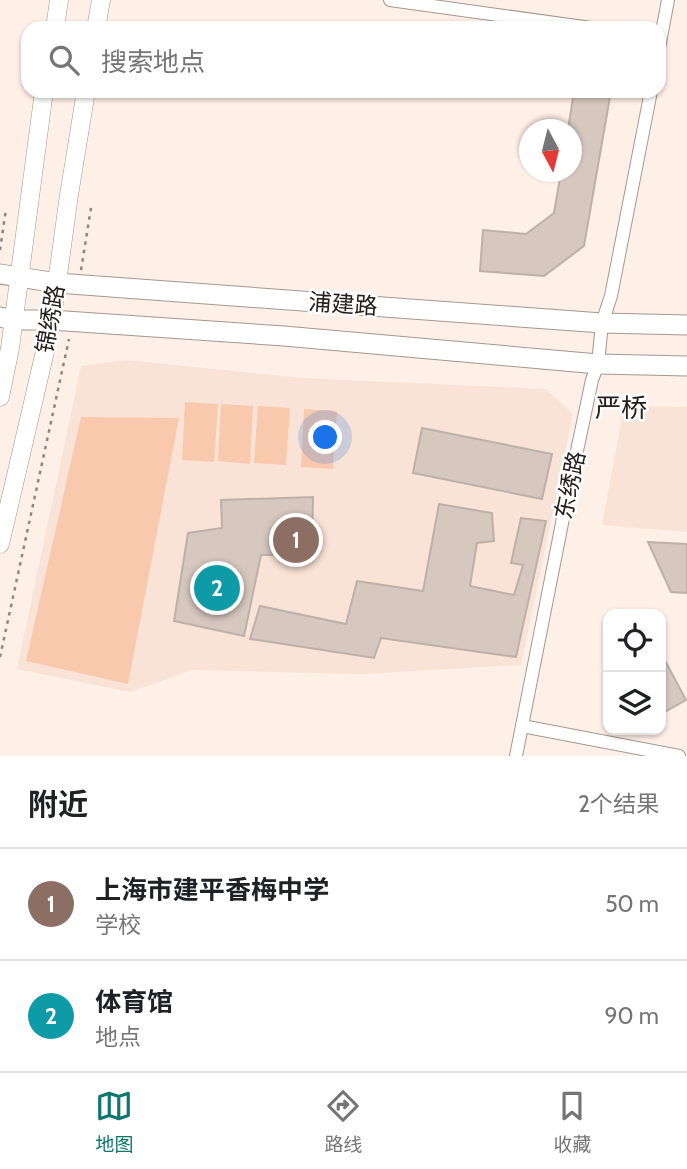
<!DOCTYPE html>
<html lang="zh">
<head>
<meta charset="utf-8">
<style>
  :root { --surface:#fff; --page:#f2f2f2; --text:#202124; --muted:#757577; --line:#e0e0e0; --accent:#0f766e }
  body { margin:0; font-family:Cabin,"Noto Sans SC",sans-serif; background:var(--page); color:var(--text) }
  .controls { position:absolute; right:21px; bottom:21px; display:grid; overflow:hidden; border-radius:14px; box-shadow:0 2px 5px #0004 }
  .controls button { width:63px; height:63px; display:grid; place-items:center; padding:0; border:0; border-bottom:2px solid var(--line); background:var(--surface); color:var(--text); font:35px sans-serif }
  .compass { position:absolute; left:519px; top:119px; width:63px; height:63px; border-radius:50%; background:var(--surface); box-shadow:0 2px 5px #0004; rotate:173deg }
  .you { position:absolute; left:326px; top:438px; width:24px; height:24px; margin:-18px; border:5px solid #fff; border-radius:50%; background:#1a73e8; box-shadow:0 0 0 10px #1a73e833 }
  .badge { display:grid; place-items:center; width:46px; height:46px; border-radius:50%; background:var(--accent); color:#fff; font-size:23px; font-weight:700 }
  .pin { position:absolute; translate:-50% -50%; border:4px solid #fff; box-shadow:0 2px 7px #0006 }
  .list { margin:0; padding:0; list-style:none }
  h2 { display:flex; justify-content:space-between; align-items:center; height:91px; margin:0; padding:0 28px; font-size:30px }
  h2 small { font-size:23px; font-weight:400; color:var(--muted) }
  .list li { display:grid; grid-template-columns:46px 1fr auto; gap:21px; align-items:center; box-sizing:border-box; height:112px; padding:0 28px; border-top:2px solid var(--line) }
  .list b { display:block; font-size:26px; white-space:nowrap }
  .list p { margin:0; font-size:23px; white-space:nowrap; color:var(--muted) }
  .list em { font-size:23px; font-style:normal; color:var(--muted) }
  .icon { flex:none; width:38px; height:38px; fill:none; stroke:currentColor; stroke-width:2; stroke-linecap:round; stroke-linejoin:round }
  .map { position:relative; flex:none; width:687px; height:756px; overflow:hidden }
  .search { position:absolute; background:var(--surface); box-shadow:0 2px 5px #0004; left:21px; right:21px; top:21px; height:77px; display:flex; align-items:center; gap:18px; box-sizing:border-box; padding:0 24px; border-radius:21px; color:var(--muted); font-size:26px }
  .sheet { height:315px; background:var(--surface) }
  nav { display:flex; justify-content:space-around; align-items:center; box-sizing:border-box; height:98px; border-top:2px solid var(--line); background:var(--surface); font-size:19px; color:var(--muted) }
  nav a { display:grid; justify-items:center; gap:4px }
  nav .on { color:var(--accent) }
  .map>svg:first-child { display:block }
  .built { fill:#f9e3d6 }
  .green { fill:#f9c9ad }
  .building { fill:#d6c8bf; stroke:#beb0a8; stroke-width:2 }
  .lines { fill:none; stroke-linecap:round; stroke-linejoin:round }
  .minor-casing { stroke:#a5978f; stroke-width:14 }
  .secondary-casing { stroke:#a5978f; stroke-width:19 }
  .primary-casing { stroke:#a5978f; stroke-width:21 }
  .path { stroke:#8e857f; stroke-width:2.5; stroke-dasharray:3.5 5; stroke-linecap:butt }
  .minor { stroke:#fff; stroke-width:12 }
  .secondary { stroke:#fff; stroke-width:18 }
  .primary { stroke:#fff; stroke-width:19 }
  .labels { text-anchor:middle; stroke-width:5; stroke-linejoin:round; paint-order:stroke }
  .street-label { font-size:23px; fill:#25201d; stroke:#fff }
  .quarter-label { font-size:26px; fill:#25201d; stroke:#fff }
</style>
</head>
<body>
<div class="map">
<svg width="687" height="756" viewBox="0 0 687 756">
  <rect width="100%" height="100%" fill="#feefe7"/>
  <!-- built -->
  <g class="built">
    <path d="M126,360L302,378L546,389L573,414L521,665L361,674L192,670L130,692L17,669L81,366Z"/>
    <path d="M624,406L687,407V532L602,525Z"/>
  </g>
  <!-- green -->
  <g class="green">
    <path d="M185,402L218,404L214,462L182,460Z"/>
    <path d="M221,404L253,406L250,464L218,461Z"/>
    <path d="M258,406L290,408L286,465L254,463Z"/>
    <path d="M304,409L337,411L333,469L301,467Z"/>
    <path d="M81,417L179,418L128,684L26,661Z"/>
  </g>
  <!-- building -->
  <g class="building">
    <path d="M574,91H611L584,246L544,276L480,271L483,230L526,234L554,213L561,172H572V130H568Z"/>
    <path d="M422,428L552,454L542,499L413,473Z"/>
    <path d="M313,497L312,554L261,555L244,636L174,621L188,533L222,528L221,500Z"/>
    <path d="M439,504L492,513L494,541L477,543L470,586L514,595L523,565L511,563L521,518L546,521L516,657L381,638L374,658L250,639L260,606L346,624L357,581L423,591Z"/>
    <path d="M648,542L687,544V593L671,592Z"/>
    <path d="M661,653L686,700L661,714Z"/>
  </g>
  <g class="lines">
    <!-- minor casing -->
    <g class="minor-casing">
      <g id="minor">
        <path d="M390,0L591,28"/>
        <path d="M659,48L668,0"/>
        <path d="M522,726L679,756"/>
        <path d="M516,756L567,498L592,380L598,364L602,323L611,296L651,91"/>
      </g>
    </g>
    <!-- secondary casing -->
    <g class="secondary-casing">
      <g id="secondary">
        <path d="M55,28L59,0"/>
        <path d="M96,28L101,0"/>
        <path d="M0,397L10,348L44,91"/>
        <path d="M0,544L46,347L54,304L69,195L86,91"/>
      </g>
    </g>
    <!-- primary casing -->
    <g class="primary-casing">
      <g id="primary">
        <path d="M0,274L57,283L602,323L687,325"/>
        <path d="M0,317L13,320H51L284,336L598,364L687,366"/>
      </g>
    </g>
    <!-- path -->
    <g class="path">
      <path d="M0,250L6,209"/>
      <path d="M81,270L91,208"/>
      <path d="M0,657L69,339"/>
    </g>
    <!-- minor -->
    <use href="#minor" class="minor"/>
    <!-- secondary -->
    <use href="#secondary" class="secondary"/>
    <!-- primary -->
    <use href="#primary" class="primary"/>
  </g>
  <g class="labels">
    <!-- street labels -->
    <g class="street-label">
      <text transform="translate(343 304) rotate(4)" y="8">浦建路</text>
      <text transform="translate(50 319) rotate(-80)" y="8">锦绣路</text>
      <text transform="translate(570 485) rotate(-78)" y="8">东绣路</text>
    </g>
    <!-- quarter labels -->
    <g class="quarter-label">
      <text x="621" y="417">严桥</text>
    </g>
  </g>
</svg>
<div class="controls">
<button><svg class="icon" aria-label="locate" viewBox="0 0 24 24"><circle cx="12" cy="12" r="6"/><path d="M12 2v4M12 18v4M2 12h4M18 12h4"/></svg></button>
<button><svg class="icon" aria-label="layers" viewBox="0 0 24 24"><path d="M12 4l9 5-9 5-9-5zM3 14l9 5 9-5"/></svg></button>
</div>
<svg class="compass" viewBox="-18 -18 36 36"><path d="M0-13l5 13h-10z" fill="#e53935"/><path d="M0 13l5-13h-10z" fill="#757577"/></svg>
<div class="you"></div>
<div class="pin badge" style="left:296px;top:540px;background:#8d6e63">1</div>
<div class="pin badge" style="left:217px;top:588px;background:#0f9aa8">2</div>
<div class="search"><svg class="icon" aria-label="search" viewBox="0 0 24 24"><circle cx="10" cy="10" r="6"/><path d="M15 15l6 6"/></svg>搜索地点</div>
</div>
<section class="sheet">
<h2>附近<small>2个结果</small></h2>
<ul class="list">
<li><span class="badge" style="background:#8d6e63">1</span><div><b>上海市建平香梅中学</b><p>学校</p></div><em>50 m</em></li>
<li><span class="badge" style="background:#0f9aa8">2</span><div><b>体育馆</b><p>地点</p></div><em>90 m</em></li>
</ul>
</section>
<nav>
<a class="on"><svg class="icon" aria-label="map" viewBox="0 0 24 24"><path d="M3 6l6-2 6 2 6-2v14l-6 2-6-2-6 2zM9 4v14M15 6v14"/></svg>地图</a>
<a><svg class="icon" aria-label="directions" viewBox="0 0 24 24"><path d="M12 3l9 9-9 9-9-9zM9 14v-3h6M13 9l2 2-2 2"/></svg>路线</a>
<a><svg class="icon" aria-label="saved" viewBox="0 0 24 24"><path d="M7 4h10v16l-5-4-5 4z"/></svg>收藏</a>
</nav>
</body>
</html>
